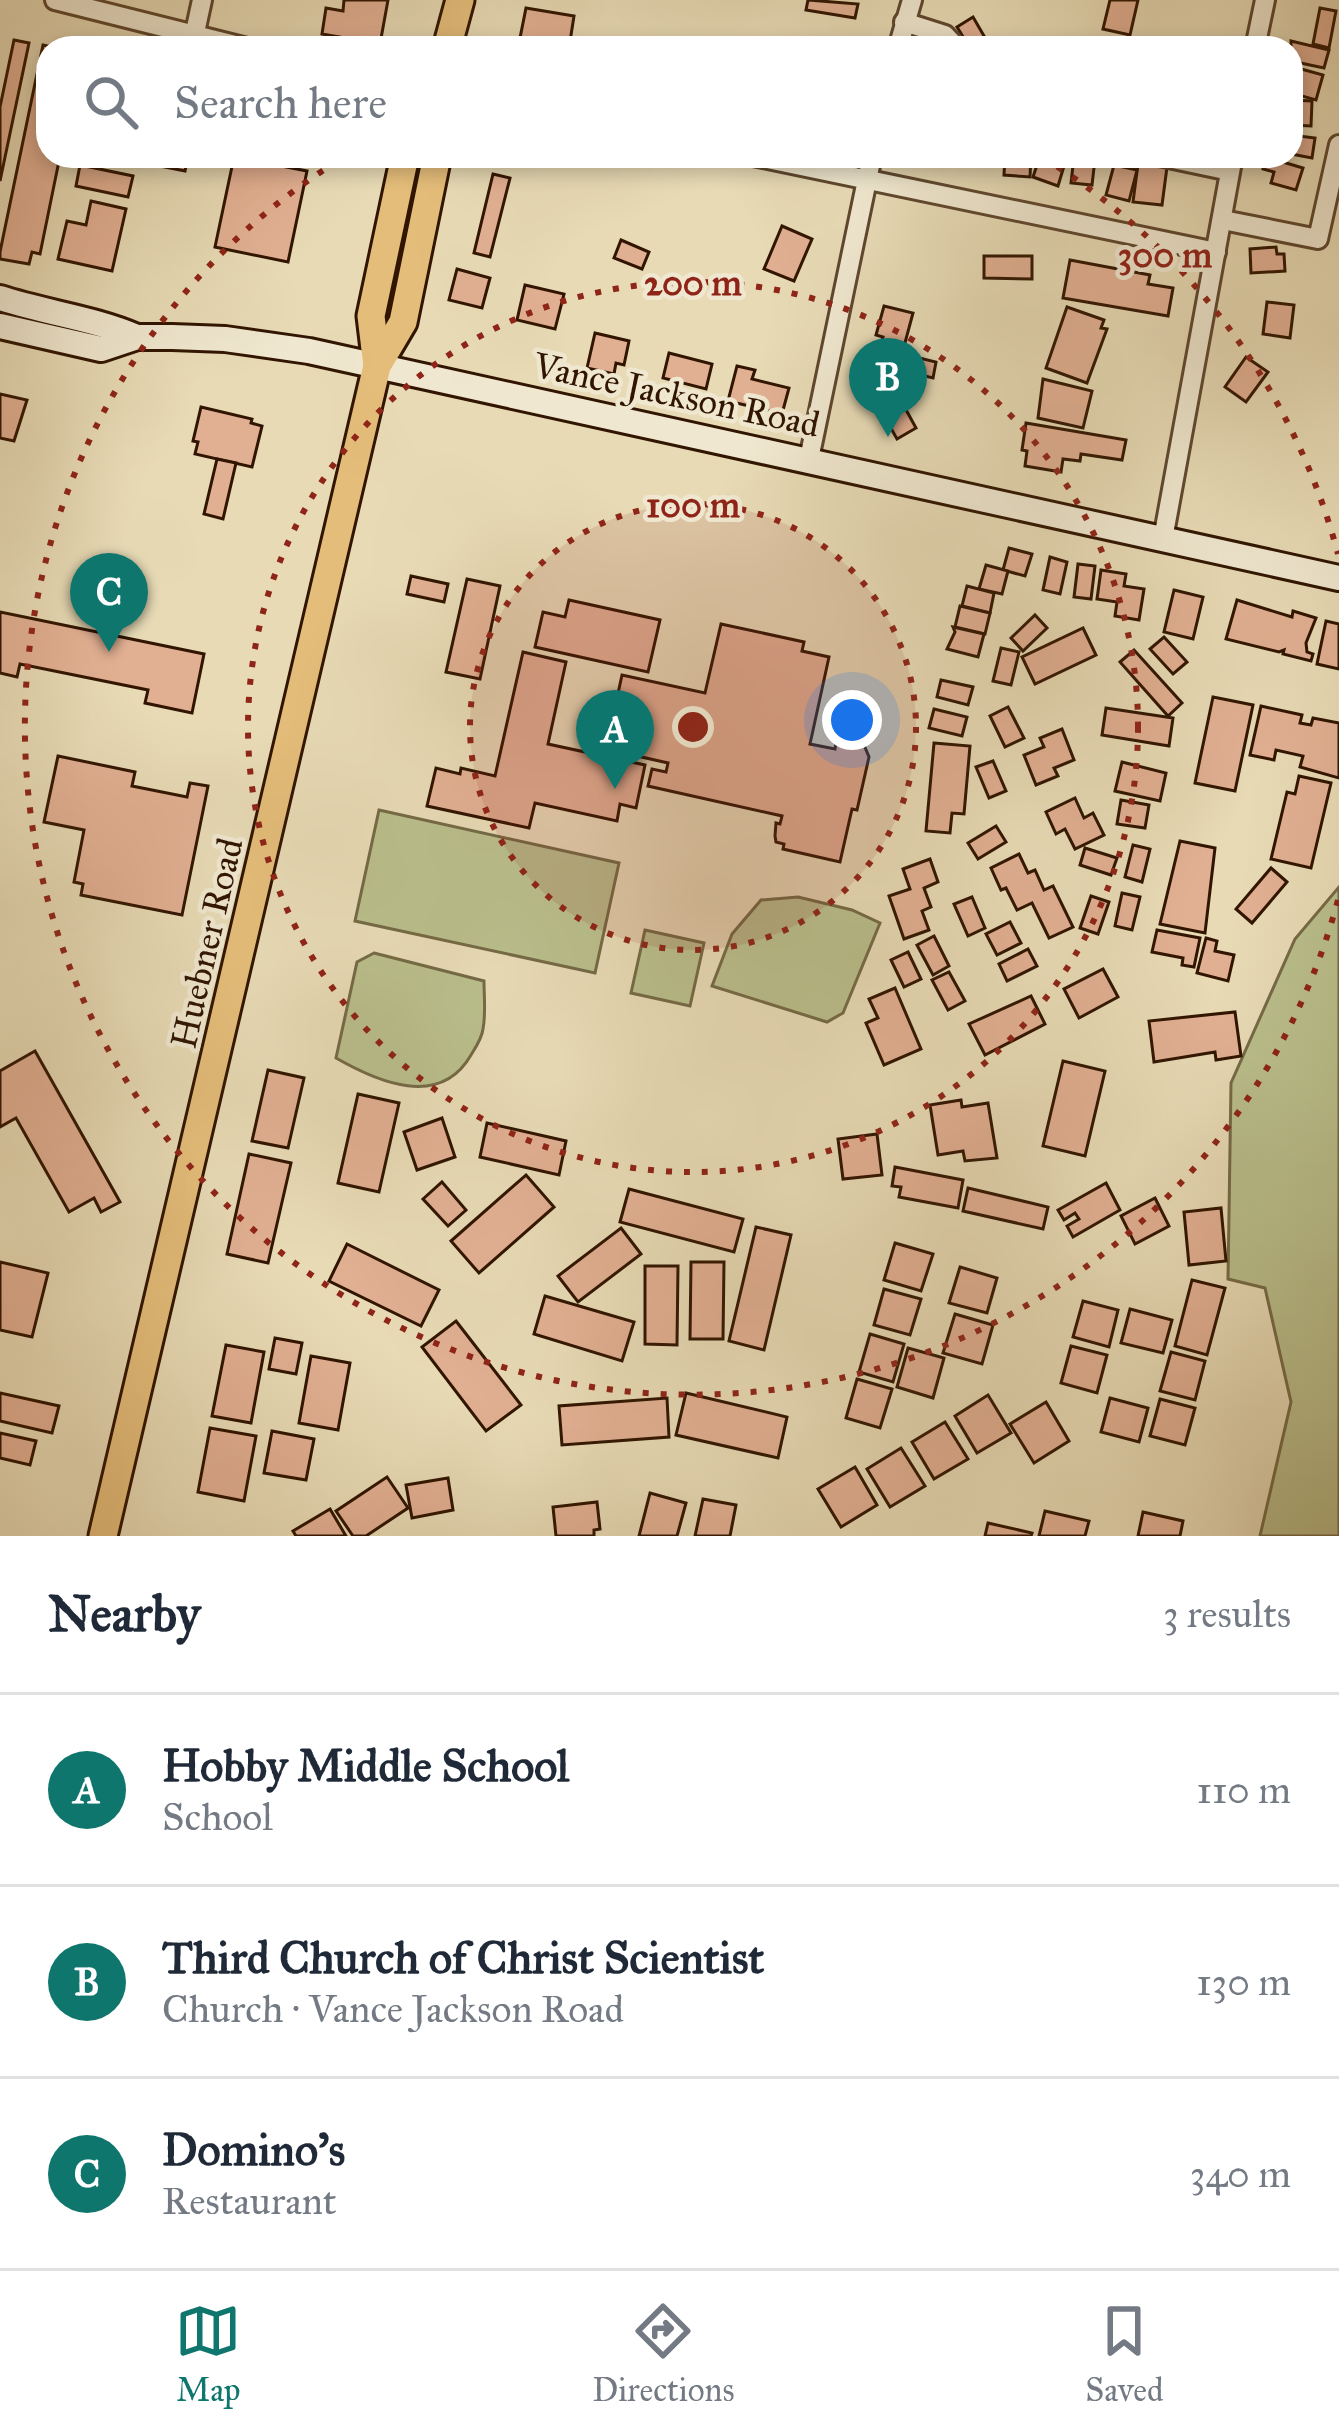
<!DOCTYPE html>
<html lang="en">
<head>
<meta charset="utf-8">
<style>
  :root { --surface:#fff; --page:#f6f6f7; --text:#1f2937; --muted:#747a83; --line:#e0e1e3; --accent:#0f766e }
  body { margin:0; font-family:"IM FELL Great Primer",serif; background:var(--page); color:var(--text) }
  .you { position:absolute; left:852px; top:720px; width:42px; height:42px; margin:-30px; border:9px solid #fff; border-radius:50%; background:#1a73e8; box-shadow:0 0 0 18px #1a73e833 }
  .badge { display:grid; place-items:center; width:78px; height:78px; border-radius:50%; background:var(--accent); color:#fff; font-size:39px; font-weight:700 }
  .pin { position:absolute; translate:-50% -99px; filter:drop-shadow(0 3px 6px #0008) }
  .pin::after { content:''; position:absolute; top:63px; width:42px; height:36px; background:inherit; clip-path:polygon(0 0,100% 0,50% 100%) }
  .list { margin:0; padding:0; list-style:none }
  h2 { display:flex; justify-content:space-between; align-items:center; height:156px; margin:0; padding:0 48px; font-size:51px }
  h2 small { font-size:39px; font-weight:400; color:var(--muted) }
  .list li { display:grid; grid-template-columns:78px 1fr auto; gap:36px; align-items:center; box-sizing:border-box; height:192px; padding:0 48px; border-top:3px solid var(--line) }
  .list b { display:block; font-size:45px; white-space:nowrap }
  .list p { margin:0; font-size:39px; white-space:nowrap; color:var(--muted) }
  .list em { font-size:39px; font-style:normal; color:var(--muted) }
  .icon { flex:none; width:66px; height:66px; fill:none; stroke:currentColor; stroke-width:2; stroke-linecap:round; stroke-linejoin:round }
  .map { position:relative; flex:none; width:1339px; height:1536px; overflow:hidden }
  .search { position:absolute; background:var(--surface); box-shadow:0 6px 18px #0003; left:36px; right:36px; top:36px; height:132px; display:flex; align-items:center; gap:30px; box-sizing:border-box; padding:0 42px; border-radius:36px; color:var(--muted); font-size:45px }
  .sheet { height:732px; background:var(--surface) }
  nav { display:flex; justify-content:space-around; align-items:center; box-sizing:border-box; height:168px; border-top:3px solid var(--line); background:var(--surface); font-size:33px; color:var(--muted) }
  nav a { display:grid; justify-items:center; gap:6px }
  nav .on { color:var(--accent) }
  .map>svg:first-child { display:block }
  .green { fill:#b9be8b; stroke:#756a46; stroke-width:3 }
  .building { fill:#e1af92; stroke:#311500; stroke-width:3 }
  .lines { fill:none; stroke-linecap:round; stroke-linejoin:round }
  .minor-casing { stroke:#5e462d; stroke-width:24 }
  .secondary-casing { stroke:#311500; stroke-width:30 }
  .primary-casing { stroke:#311500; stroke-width:33 }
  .minor { stroke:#efe7cf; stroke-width:18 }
  .secondary { stroke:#efe7cf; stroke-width:24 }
  .primary { stroke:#e4bd7a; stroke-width:27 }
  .ring { fill:none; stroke:#8f2418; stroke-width:6; stroke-dasharray:6 12 }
  .labels { text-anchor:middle; stroke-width:9; stroke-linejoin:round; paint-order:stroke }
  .street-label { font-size:36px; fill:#311500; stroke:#efe7cf }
  .centre { fill:#8f2418; stroke:#efe7cf; stroke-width:6 }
  .ring-label { font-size:36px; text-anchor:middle; font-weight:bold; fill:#8f2418; stroke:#efe7cf; stroke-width:9; stroke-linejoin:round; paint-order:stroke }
</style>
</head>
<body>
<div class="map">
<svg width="1339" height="1536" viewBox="0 0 1339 1536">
  <rect width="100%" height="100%" fill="#e7dab5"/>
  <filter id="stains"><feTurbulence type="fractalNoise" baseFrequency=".00167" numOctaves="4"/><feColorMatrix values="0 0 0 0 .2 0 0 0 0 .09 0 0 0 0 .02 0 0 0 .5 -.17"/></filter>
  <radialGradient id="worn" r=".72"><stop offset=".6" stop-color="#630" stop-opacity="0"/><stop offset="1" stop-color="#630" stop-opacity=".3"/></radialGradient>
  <!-- green -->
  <g class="green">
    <path d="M379,810L619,863L595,973L355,921Z"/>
    <path d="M1339,887V1536H1260L1291,1402L1265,1288L1228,1279L1231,1083L1295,939Z"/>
    <path d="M798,897L852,910L880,923L843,1013L827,1022L712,986L732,934L761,900Z"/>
    <path d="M645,930L704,943L690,1006L631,993Z"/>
    <path d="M374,953L484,981C484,996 486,1014 483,1029C482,1038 476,1047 471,1055C440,1109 378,1082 336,1058L357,962Z"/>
  </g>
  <!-- building -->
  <g class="building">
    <path d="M344,0H388L380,44L322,34L326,8L343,11Z"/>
    <path d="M808,0L858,4L855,18L806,10Z"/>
    <path d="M1110,0H1138L1130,35L1103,29Z"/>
    <path d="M526,8L574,16L569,48H518Z"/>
    <path d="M1320,8L1336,11L1329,48L1313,44Z"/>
    <path d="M973,17L991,48H970L957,27Z"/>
    <path d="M14,40L29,43L0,181V107Z"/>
    <path d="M1291,41L1329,50L1324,68L1291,61Z"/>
    <path d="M43,45L57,48H48V156H60L40,254L32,252L29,264L0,259V252Z"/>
    <path d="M1294,67L1323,75L1316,100L1291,93Z"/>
    <path d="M1291,100L1312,101L1311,126L1291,125Z"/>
    <path d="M1291,135L1315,138L1312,158L1291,154Z"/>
    <path d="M157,156H188L185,171L155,165Z"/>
    <path d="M1005,156H1031L1030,177L1004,175Z"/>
    <path d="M1040,156H1067L1058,186L1033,177Z"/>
    <path d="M234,157L307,171L288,262L215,247Z"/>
    <path d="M1074,157L1095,159L1092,185L1071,183Z"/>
    <path d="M1266,157L1303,168L1296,190L1271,183L1274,172L1263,169Z"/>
    <path d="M1138,164L1167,167L1162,205L1133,202Z"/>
    <path d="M80,165L133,176L128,197L76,186Z"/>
    <path d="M1114,165L1137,170L1129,201L1106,195Z"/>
    <path d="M493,174L510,178L490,257L474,253Z"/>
    <path d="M91,201L126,209L112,271L58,259L67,221L86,225Z"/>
    <path d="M782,226L812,239L794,281L764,269Z"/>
    <path d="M621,240L649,252L642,269L614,258Z"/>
    <path d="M1276,247L1277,254H1284L1285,271L1251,273L1250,249Z"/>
    <path d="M984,256H1032V279L984,278Z"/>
    <path d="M1070,260L1150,275L1148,284L1173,288L1168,316L1063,298Z"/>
    <path d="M457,269L490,278L482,308L449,300Z"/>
    <path d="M525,285L564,294L555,329L517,320Z"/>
    <path d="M1267,302L1294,305L1290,338L1263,334Z"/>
    <path d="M884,306L913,313L902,354L880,348L883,337L876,335Z"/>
    <path d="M1067,307L1104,320L1101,328L1107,329L1087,383L1046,368Z"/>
    <path d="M595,333L629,341L624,365L616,363L614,374L587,368Z"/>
    <path d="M669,353L712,364L706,389L663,378Z"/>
    <path d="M903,354L936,362L933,378L900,370Z"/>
    <path d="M1246,357L1268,372L1246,402L1225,387Z"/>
    <path d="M737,366L755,370L752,379L789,388L782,414L728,401Z"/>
    <path d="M1043,379L1092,391L1083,428L1038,418Z"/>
    <path d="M888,387L895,400L899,397L916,428L897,439L873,396Z"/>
    <path d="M0,394L27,400L14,441L0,438Z"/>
    <path d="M201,407L252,419L251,423L262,426L252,467L195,454L198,442L193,441Z"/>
    <path d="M1026,423L1126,440L1122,460L1081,454L1080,461L1063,459L1061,472L1025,466L1027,451L1022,450Z"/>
    <path d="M217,459L236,463L223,519L204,514Z"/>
    <path d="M1009,548L1032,554L1025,576L1003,570Z"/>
    <path d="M1050,557L1067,562L1060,594L1043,590Z"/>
    <path d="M1078,564L1095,566L1091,599L1074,597Z"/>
    <path d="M986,565L1008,571L1002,594L979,589Z"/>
    <path d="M1101,570L1126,574L1124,586L1144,589L1139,620L1115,616L1117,602L1097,599Z"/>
    <path d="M411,576L448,584L444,602L407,594Z"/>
    <path d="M467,579L500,586L480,679L446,672Z"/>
    <path d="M967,586L994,593L990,613L962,606Z"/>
    <path d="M1174,590L1203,597L1193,639L1164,632Z"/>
    <path d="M569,600L660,620L648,672L535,647L543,612L565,617Z"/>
    <path d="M1237,600L1292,617L1293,611L1316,618L1306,643L1307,652L1313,654L1311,661L1283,654L1284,650L1279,652L1226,639Z"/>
    <path d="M960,606L990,613L985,634L955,627Z"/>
    <path d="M0,612L204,654L192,713L145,703L148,690L20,664L17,677L0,673Z"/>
    <path d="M1035,615L1047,628L1023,651L1011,638Z"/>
    <path d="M1326,621L1339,624V669L1317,664Z"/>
    <path d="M721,624L804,642L802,651L829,657L810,744L835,749L836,742L842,744L844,736L864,745L869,757L857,810L852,809L840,862L783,849L784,844L776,842L775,836L776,823L780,824L782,816L648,786L652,769L666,772L668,763L606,749L622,675L705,693Z"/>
    <path d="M953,627L984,634L978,657L947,649L955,632Z"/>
    <path d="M1083,628L1096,655L1035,684L1022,657Z"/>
    <path d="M1164,637L1187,662L1173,674L1150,649Z"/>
    <path d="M1001,648L1019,652L1011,685L993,681Z"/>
    <path d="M1134,650L1182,703L1168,716L1120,662Z"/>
    <path d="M523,652L566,662L548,744L645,765L636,808L620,804L617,821L535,803L529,828L427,806L436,768L460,774L461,768L495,776Z"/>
    <path d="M941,680L973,687L968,705L937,697Z"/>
    <path d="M1213,697L1253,705L1235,791L1195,783Z"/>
    <path d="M1261,706L1302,715L1300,723L1311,725L1313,718L1339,723V778L1300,767L1303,756L1276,750L1274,760L1250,755Z"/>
    <path d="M1008,707L1024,738L1005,747L990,716Z"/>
    <path d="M1106,708L1173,718L1169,746L1102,735Z"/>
    <path d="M934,709L967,717L962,736L929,728Z"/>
    <path d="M1062,729L1074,760L1054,768L1058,776L1036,785L1024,755L1044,747L1040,738Z"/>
    <path d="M934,743L970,746L964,814L952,813L950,833L926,831Z"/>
    <path d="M58,756L135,772L132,786L187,797L190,783L208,786L182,915L81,895L83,884L74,882L84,830L44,822Z"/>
    <path d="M993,761L1006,791L989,798L976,767Z"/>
    <path d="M1122,762L1166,773L1160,801L1115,791Z"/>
    <path d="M1299,776L1331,783L1311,868L1271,859L1287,792L1295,794Z"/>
    <path d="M1075,798L1084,818L1093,813L1104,835L1075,849L1065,829L1056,834L1046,812Z"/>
    <path d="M1121,800L1149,805L1145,828L1117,824Z"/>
    <path d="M996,826L1006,842L978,859L968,843Z"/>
    <path d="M1180,841L1215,848L1205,933L1160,924Z"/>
    <path d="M1133,845L1150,849L1142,882L1125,877Z"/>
    <path d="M1085,848L1117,858L1111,875L1080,865Z"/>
    <path d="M1019,854L1028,873L1035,870L1044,890L1053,886L1073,927L1049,938L1032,903L1017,910L1006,888L1001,890L991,868Z"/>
    <path d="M930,859L938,882L924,888L931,907L922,911L929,930L904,939L889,896L910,889L903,869Z"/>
    <path d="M1271,868L1287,882L1252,923L1236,909Z"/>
    <path d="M1122,893L1140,897L1132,930L1115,926Z"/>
    <path d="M1091,896L1109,902L1098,934L1080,928Z"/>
    <path d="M972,897L985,928L968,936L954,904Z"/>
    <path d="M1010,922L1021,943L997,955L986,934Z"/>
    <path d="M1157,930L1200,938L1194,967L1182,965L1183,958L1152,952Z"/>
    <path d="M934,936L949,966L933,975L917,945Z"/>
    <path d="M1206,938L1217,941L1215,951L1234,955L1228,981L1197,973Z"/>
    <path d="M1028,949L1037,966L1007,981L999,964Z"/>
    <path d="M908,952L921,979L904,987L891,960Z"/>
    <path d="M1103,969L1118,997L1079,1018L1064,989Z"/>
    <path d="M949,972L965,1001L948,1010L932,980Z"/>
    <path d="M895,988L921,1049L884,1065L866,1023L878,1018L869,999Z"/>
    <path d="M1031,996L1045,1024L985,1055L969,1024Z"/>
    <path d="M1235,1012L1241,1056L1216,1060L1215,1052L1154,1062L1149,1021Z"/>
    <path d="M35,1051L120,1202L101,1212L94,1198L69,1212L16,1118L0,1127V1071Z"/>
    <path d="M1063,1061L1105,1071L1085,1156L1043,1146Z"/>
    <path d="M268,1070L304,1078L288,1148L252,1141Z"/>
    <path d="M358,1094L399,1103L379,1192L338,1183Z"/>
    <path d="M961,1100L962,1107L988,1103L997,1158L965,1161L963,1151L938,1155L930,1105Z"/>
    <path d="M442,1118L455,1157L417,1170L404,1132Z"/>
    <path d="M487,1123L566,1141L559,1175L480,1157Z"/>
    <path d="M877,1134L882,1175L843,1179L838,1139Z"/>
    <path d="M249,1154L291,1163L268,1263L227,1254Z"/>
    <path d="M895,1167L963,1180L958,1208L899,1197L901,1187L892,1186Z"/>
    <path d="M526,1175L554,1207L479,1273L451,1241Z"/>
    <path d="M442,1182L466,1210L448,1226L423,1199Z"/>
    <path d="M1106,1183L1120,1210L1073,1237L1067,1226L1079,1219L1075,1213L1064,1220L1058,1210Z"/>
    <path d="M968,1188L1048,1207L1043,1229L963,1211Z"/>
    <path d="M629,1189L743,1219L734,1252L620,1222Z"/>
    <path d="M1155,1198L1169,1226L1135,1244L1121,1216Z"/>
    <path d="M1221,1208L1226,1261L1189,1265L1184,1212Z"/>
    <path d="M756,1227L791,1235L764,1350L729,1341Z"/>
    <path d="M621,1228L641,1254L578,1302L558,1276Z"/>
    <path d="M895,1243L933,1254L921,1291L884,1280Z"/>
    <path d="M347,1244L439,1290L421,1326L329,1281Z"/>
    <path d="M0,1262L48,1273L32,1337L0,1330Z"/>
    <path d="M691,1262H724L723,1339H690Z"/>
    <path d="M645,1266H678L677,1345L645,1344Z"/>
    <path d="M960,1267L997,1278L987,1313L949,1303Z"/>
    <path d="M1192,1280L1225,1288L1207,1355L1175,1346Z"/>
    <path d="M884,1289L921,1299L910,1335L874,1325Z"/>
    <path d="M545,1296L634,1322L622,1361L534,1334Z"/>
    <path d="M1083,1301L1118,1310L1109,1347L1073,1337Z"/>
    <path d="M1130,1309L1172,1320L1163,1353L1121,1343Z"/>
    <path d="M955,1314L993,1325L982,1364L943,1353Z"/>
    <path d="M456,1321L521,1405L486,1431L422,1347Z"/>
    <path d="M870,1334L904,1344L893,1382L859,1372Z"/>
    <path d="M275,1338L302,1343L296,1374L269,1369Z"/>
    <path d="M226,1345L264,1352L251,1423L212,1416Z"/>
    <path d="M1071,1346L1107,1355L1097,1393L1061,1383Z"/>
    <path d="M908,1348L944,1358L933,1398L897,1387Z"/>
    <path d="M1171,1352L1205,1361L1195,1400L1160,1391Z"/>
    <path d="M311,1356L350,1363L338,1430L299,1423Z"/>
    <path d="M857,1379L892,1389L880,1428L846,1418Z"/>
    <path d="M0,1393L59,1406L52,1433L0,1421Z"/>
    <path d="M686,1393L787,1417L778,1458L676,1435Z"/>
    <path d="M988,1395L1011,1433L977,1453L955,1416Z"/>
    <path d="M667,1398L669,1437L562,1445L559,1406Z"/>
    <path d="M1110,1398L1148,1408L1139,1442L1101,1432Z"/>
    <path d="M1160,1399L1195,1408L1185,1445L1150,1436Z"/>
    <path d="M1046,1402L1069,1441L1034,1463L1010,1424Z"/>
    <path d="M945,1422L968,1459L934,1479L912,1442Z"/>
    <path d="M210,1428L256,1436L244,1501L198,1492Z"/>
    <path d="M272,1431L314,1439L306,1480L264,1473Z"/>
    <path d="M0,1433L36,1441L30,1465L0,1458Z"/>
    <path d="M901,1448L925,1486L890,1507L867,1469Z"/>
    <path d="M855,1467L877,1505L841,1527L818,1489Z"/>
    <path d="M387,1477L408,1508L366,1536H353L336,1511Z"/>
    <path d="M448,1478L453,1510L412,1518L406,1485Z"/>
    <path d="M650,1493L686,1503L677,1536H639Z"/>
    <path d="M703,1499L736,1505L730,1536H695Z"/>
    <path d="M597,1502L600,1529L594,1530V1536H556L553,1507Z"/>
    <path d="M330,1509L346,1536H296L293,1531Z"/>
    <path d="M1045,1511L1089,1521L1085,1536H1039Z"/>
    <path d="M1143,1512L1183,1521L1180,1536H1138Z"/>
    <path d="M988,1523L1032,1533L1031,1536H985Z"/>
  </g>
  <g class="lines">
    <!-- minor casing -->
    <g class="minor-casing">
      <g id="minor">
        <path d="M55,0L247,48"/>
        <path d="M904,22L945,35L957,48"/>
        <path d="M194,37L202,0"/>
        <path d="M898,48L912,0"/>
        <path d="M1255,48L1265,0"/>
        <path d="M753,156L1216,252"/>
        <path d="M1159,156L1230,171"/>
        <path d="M1223,220L1318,239L1339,145"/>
        <path d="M809,459L872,156"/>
        <path d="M1163,539L1233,156"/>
      </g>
    </g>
    <!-- secondary casing -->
    <g class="secondary-casing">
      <g id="secondary">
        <path d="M0,298C46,313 93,318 137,337"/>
        <path d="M0,326L101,349L137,337H172L225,339L309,351L1339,578"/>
      </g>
    </g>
    <!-- primary casing -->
    <g class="primary-casing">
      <g id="primary">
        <path d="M447,48L460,0"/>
        <path d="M377,366L371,316L405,156"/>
        <path d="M103,1536L377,366L403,322L437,156"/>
      </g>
    </g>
    <!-- minor -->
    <use href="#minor" class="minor"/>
    <!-- secondary -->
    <use href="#secondary" class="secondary"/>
    <!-- primary -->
    <use href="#primary" class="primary"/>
  </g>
  <!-- distance rings -->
  <circle cx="693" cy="727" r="223" fill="#8f2418" fill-opacity=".12"/>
  <g class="ring">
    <circle cx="693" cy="727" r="223"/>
    <circle cx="693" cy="727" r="445"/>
    <path d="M1338 900A668 668 0 1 1 344 157M1042 157A668 668 0 0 1 1338 554"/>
  </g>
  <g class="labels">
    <!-- street labels -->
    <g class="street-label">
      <text transform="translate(677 394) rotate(12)" y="13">Vance Jackson Road</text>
      <text transform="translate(206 943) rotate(-77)" y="13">Huebner Road</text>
    </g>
  </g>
  <circle cx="693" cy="727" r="18" class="centre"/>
  <g class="ring-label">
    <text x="1165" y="267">300 m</text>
    <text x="693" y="295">200 m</text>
    <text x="693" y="517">100 m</text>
  </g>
  <rect width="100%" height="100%" filter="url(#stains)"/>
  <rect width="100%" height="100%" fill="url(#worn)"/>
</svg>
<div class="you"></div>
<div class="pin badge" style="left:615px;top:789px">A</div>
<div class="pin badge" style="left:888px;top:437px">B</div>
<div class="pin badge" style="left:109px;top:652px">C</div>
<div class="search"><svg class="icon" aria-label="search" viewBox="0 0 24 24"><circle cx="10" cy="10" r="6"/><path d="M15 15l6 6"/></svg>Search here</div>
</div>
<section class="sheet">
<h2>Nearby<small>3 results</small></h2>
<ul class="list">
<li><span class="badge">A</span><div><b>Hobby Middle School</b><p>School</p></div><em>110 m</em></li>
<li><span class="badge">B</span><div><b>Third Church of Christ Scientist</b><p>Church · Vance Jackson Road</p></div><em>130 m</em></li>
<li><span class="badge">C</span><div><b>Domino's</b><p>Restaurant</p></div><em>340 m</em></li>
</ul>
</section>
<nav>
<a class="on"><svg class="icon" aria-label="map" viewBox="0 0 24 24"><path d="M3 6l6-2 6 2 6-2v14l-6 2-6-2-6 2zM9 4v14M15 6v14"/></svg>Map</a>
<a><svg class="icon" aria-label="directions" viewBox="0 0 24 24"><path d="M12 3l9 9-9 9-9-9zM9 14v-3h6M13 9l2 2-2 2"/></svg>Directions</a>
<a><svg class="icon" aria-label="saved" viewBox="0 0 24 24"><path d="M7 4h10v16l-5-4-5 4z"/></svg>Saved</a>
</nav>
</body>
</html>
